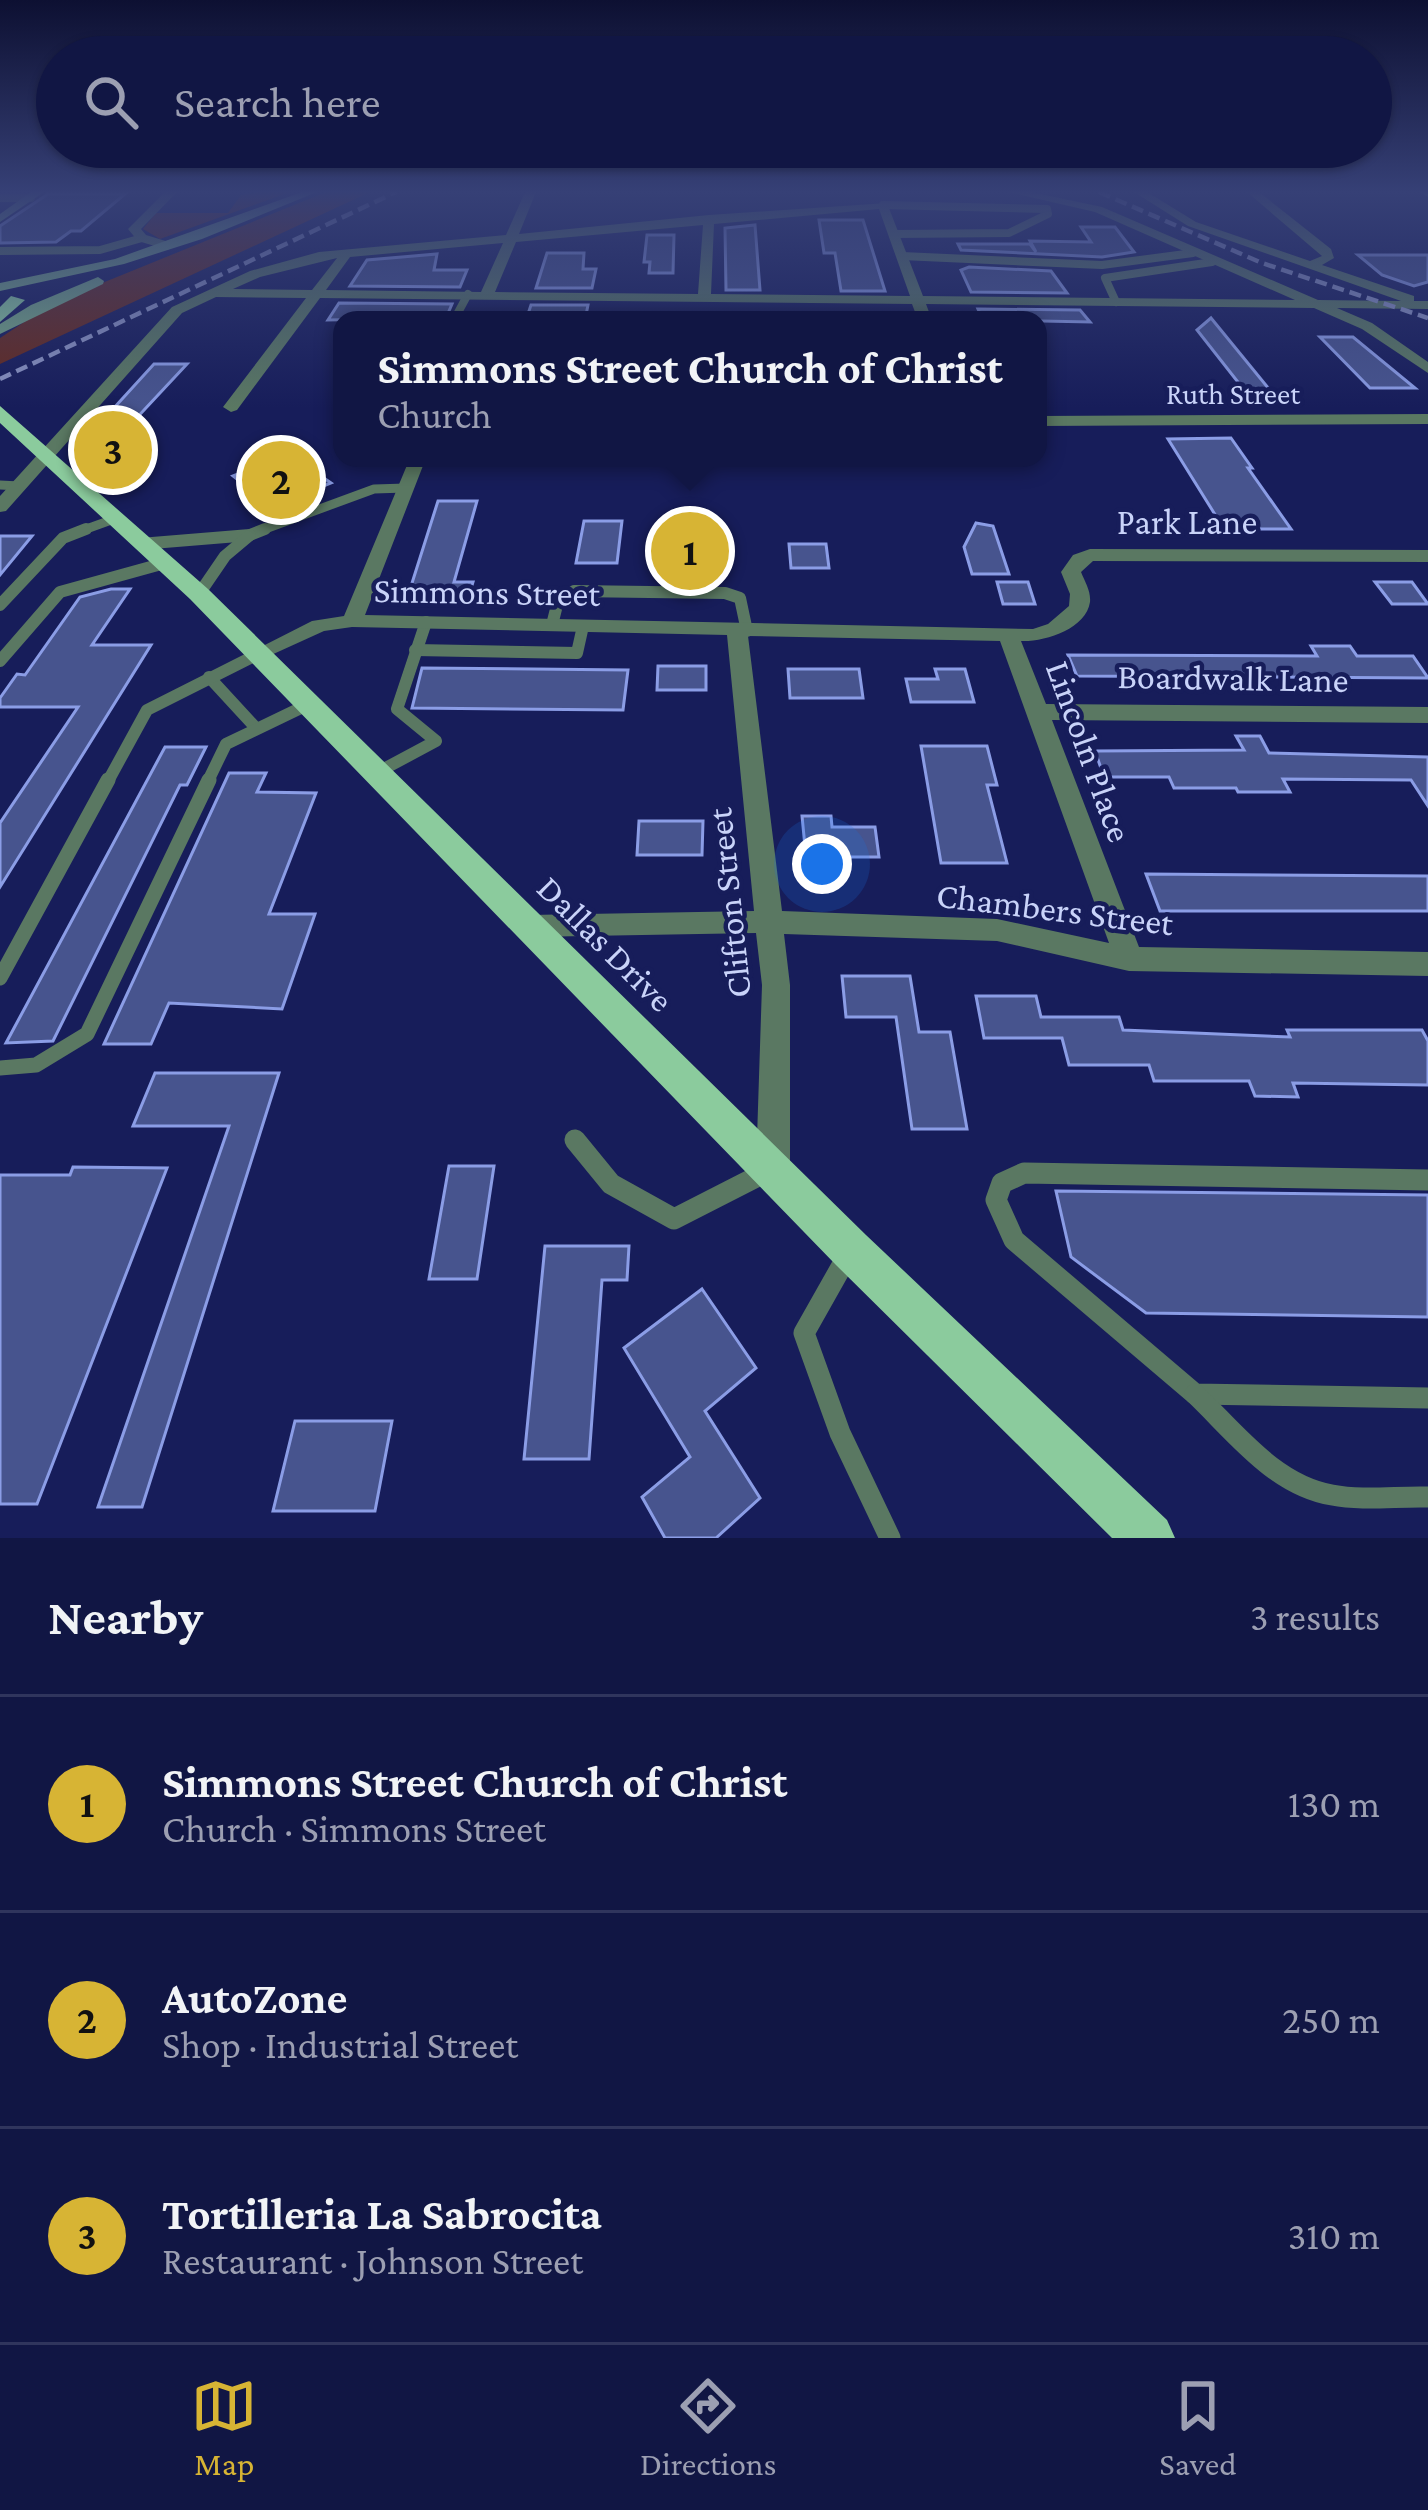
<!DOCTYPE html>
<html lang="en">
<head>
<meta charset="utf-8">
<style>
  :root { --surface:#111644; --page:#1e234f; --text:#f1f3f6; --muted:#9c9fb2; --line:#30355d; --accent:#d7b434 }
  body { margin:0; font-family:"Crimson Pro",serif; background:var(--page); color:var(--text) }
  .you { position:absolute; left:822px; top:864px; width:42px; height:42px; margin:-30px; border:9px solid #fff; border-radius:50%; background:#1a73e8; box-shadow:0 0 0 18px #1a73e833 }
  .badge { display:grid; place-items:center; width:78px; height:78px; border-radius:50%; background:var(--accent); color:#111; font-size:39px; font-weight:700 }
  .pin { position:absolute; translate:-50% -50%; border:6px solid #fff; box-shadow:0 3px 12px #0006 }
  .popup { position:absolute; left:333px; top:311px; width:714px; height:156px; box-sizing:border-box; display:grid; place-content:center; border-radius:24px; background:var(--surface); filter:drop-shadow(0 3px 9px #0005); font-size:39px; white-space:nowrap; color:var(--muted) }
  .popup b { font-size:45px; color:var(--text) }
  .popup::after { content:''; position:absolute; left:50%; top:100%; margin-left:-24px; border:24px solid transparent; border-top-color:var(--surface) }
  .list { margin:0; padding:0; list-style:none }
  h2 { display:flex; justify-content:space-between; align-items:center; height:156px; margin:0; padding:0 48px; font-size:51px }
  h2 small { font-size:39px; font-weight:400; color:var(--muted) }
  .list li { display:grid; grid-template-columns:78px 1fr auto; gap:36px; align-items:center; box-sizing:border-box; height:216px; padding:0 48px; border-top:3px solid var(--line) }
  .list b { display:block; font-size:45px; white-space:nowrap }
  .list p { margin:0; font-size:39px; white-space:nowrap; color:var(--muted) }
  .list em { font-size:39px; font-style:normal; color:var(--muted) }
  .icon { flex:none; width:66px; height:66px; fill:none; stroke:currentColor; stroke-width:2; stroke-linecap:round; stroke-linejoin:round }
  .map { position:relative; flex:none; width:1428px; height:1538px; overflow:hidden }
  .search { position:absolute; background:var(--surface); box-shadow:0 3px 9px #0004; left:36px; right:36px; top:36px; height:132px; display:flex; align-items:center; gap:30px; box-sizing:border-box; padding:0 42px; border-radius:66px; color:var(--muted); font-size:45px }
  .sheet { height:804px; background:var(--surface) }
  nav { display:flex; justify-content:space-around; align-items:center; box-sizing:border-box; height:168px; border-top:3px solid var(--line); background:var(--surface); font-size:33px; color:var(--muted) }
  nav a { display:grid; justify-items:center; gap:6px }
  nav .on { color:var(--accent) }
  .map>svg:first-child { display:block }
  .green { fill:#652a1e }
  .building { fill:#47548e; stroke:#8b9de6; stroke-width:3 }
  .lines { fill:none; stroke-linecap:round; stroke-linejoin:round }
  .lane-far4 { stroke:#5a7862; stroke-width:8 }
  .lane-far3 { stroke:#5a7862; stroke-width:9 }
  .lane-far2 { stroke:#5a7862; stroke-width:12 }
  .lane-far1 { stroke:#5a7862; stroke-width:15 }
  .lane { stroke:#5a7862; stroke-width:21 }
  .street { fill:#5a7862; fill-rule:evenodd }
  .secondary { fill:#76a784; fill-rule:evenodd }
  .primary { fill:#8bcb9d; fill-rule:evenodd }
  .rail { stroke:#8b94c2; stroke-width:4.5; stroke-dasharray:12 6; stroke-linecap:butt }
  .labels { text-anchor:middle; stroke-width:9; stroke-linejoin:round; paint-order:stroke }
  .far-street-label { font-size:30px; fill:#c9d3f9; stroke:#171d5a }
  .street-label { font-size:36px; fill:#c9d3f9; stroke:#171d5a }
</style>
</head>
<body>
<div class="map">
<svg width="1428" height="1538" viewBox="0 0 1428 1538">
  <rect width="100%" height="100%" fill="#171d5a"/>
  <!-- green -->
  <g class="green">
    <path d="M258,192H290L160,239L143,229L156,213H228L241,195Z"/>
    <path d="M326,192H370L0,364V338L53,303Z"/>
  </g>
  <!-- building -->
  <g class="building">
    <path d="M48,194H125L81,231H71L56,242L0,243V226Z"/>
    <path d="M819,220H863L885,291H841L835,253H824Z"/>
    <path d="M755,225L760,290H726L725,228Z"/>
    <path d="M1081,227H1115L1134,252L1102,257L961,250L958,244H1030L1036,252L1030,241L1091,242Z"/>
    <path d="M647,235H674L673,273H649L650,262H644Z"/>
    <path d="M547,253H584L583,269H596L592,288H536Z"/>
    <path d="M437,254L434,270H467L460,287L350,286L367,260Z"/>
    <path d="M1358,255H1428V282L1414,286L1382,275Z"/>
    <path d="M969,267L1051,271L1067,293L971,292L961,270Z"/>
    <path d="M339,303L452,304L446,318L328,320Z"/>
    <path d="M531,305H588L585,320H526Z"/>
    <path d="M978,309L1080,310L1090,322L983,320Z"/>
    <path d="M1211,318L1278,400H1252L1197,330Z"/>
    <path d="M1320,337H1353L1415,388H1370Z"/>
    <path d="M154,364H187L131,424L102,421Z"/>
    <path d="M88,438L131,442L133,443L129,455L107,462L84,442Z"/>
    <path d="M1231,438L1252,468H1248L1291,529H1224L1168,439Z"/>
    <path d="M289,454L331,483L273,507L233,476Z"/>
    <path d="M438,501H477L454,582H473L467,602H406Z"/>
    <path d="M584,521H622L617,563H576Z"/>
    <path d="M670,522H713L712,565H667Z"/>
    <path d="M976,523L993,526L1009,574H972L964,547Z"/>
    <path d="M0,536H32L0,575Z"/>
    <path d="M789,544H826L829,568H791Z"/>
    <path d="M997,582H1028L1035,604H1003Z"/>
    <path d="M1375,582H1412L1428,604H1392Z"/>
    <path d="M111,589H130L92,645H151L0,887V823L78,707H0V698L17,674L25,675L80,597Z"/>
    <path d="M1311,646H1350L1357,656H1413L1428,678L1077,676L1068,655L1317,656Z"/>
    <path d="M658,666H706V690H657Z"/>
    <path d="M422,668L628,670L623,710L412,708Z"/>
    <path d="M788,669H859L863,698H790Z"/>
    <path d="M935,669H965L974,702H911L906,679H938Z"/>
    <path d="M1236,736H1260L1269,753L1428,757V806L1411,780L1283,779L1290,792H1238L1236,788H1174L1169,777H1104L1095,751L1244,750Z"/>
    <path d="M921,746H987L997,785H987L1007,863H941Z"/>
    <path d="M165,747H206L187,785H180L53,1041L6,1043Z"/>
    <path d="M229,773H266L257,792L316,793L269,914H315L282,1009L169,1003L151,1044H104Z"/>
    <path d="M802,816H831L832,827H875L879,857H806Z"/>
    <path d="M639,821H703L702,855H637Z"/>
    <path d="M1146,874L1428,876V911H1160Z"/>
    <path d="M842,976H910L919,1032H950L967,1129H912L896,1017H846Z"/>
    <path d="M976,996H1036L1041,1017H1119L1123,1030L1290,1037L1287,1030H1422L1428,1041V1085L1293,1083L1298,1097L1255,1096L1249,1081H1154L1149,1065H1069L1062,1038H984Z"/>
    <path d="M155,1073H279L142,1507H98L229,1126H133Z"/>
    <path d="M449,1166H494L477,1279H429Z"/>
    <path d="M73,1167L167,1168L37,1504H0V1175H70Z"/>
    <path d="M1056,1191L1428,1195V1317L1146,1313L1071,1257Z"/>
    <path d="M545,1246H629L627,1280H602L589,1459H524Z"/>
    <path d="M702,1289L756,1368L705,1411L760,1498L716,1538H665L642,1497L690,1457L624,1348Z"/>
    <path d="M295,1421H392L375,1511H273Z"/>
  </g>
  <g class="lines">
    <!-- lane-far4 -->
    <g class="lane-far4">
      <path d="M0,198H31"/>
      <path d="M883,205L1047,209L1048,214L1009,233L893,234"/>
      <path d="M0,251L100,250L142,238"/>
      <path d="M902,256L1102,265L1193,253"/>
      <path d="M1116,302L1105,278L1212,262"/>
      <path d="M454,320L468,294"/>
    </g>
    <!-- lane-far3 -->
    <g class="lane-far3">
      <path d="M70,428L136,433L144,441L134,467L81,487"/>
      <path d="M0,485L19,486"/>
      <path d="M78,532L114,519"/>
      <path d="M257,532L374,489L406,488"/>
    </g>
    <!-- lane-far2 -->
    <g class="lane-far2">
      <path d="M140,544L250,535L265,529"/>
      <path d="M199,594L225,556L250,535"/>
      <path d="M0,605L63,538L86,529"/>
      <path d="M552,625L558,601L574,591L725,593L740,598L747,631"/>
      <path d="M415,650L577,653L583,626"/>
      <path d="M0,661L60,592L165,563"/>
      <path d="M209,677L256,728"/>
      <path d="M380,771L436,741L397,709L426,622"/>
      <path d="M107,783L147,710L258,654"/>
      <path d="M207,783L226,744L309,704"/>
    </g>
    <!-- lane-far1 -->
    <g class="lane-far1">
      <path d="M0,978L108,780"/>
      <path d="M0,1068L36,1065L87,1034L209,780"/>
    </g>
    <!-- lane -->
    <g class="lane">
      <path d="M575,1140L611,1184L674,1219L768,1171"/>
      <path d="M1428,1180L1024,1173L1002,1183L996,1200L1014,1240L1195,1394L1428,1398"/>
      <path d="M848,1255L804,1333L840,1433L890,1538"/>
      <path d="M1195,1394C1235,1432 1274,1485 1332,1495C1363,1501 1397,1496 1428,1497"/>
    </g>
    <!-- street -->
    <g class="street">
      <path d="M165,192H177L141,229L146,235L172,243L168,250L138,241L128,229Z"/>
      <path d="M525,192H536L519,234L709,215L887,203L923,296L1295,300L1095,212L1008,192H1031L1102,207L1318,300L1401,301L1188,226L1134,192H1147L1196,222L1310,261L1322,256L1247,192H1259L1331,249L1334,258L1322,265L1414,296V301H1428V309L1337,308L1372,323L1428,362V373L1362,329L1314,308L926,304L932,320H918L912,304L320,298L237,410L231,412L223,407L306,298L216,297L182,313L6,511L0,512V496L172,307L250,271L319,252L506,235ZM879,209L910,296L711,294L714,224ZM703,225L698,294L495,292L516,242ZM503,243L481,292L326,290L350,257ZM337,258L312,290L233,289L260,277Z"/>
      <path d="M1428,414V424L1038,426V416Z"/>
      <path d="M410,458H426L365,615L1033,629L1048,624L1069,606L1070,594L1061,572L1073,555L1090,549L1428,550V562L1093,561L1081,572C1085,582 1091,591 1090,602C1086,629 1045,642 1021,641L1046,704L1428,707V723L1052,720L1139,947L1428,952V976L1129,971L997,941L784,934L790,985V1169L785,1180L773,1185L761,1180L756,1169L762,985L756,933L529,937L519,934L515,926L519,918L529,915L754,911L727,635L352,627L324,631L258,661L247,654L312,621L344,616ZM748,636L1000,641L1109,943L997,919L782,911Z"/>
    </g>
    <!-- secondary -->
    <g class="secondary">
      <path d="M31,192H44L0,222V214Z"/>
      <path d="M302,192H317L202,239L124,264L0,291V283L115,259Z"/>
      <path d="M1420,192H1428V197Z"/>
      <path d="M98,277L104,281L103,284L0,334V324L31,305Z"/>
    </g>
    <!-- primary -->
    <g class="primary">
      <path d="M11,296L25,300L0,322V307Z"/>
      <path d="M0,406L208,589L866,1235L1167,1520L1175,1538H1112L836,1265L190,599L0,423Z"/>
    </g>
    <!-- rail -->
    <g class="rail">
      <path d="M1099,192L1262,263L1428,318"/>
      <path d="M0,379L396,192"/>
    </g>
  </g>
  <!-- sky -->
  <linearGradient id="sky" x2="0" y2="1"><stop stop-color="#0d1032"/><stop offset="0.47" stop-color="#364076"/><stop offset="1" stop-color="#364076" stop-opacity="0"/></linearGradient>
  <rect width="1428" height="408" fill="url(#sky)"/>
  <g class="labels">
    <!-- far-street labels -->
    <g class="far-street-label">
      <text x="1233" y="404">Ruth Street</text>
    </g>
    <!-- street labels -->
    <g class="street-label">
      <text x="1187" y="534">Park Lane</text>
      <text transform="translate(487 591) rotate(1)" y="13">Simmons Street</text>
      <text transform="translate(1233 677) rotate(1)" y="13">Boardwalk Lane</text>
      <text transform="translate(1090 751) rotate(70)" y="13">Lincoln Place</text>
      <text transform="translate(728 903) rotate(-96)" y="13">Clifton Street</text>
      <text transform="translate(1055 908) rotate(7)" y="13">Chambers Street</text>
      <text transform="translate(606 943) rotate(45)" y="13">Dallas Drive</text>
    </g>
  </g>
</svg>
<div class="you"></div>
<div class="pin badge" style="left:690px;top:551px">1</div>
<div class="popup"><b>Simmons Street Church of Christ</b>Church</div>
<div class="pin badge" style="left:281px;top:480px">2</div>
<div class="pin badge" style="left:113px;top:450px">3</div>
<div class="search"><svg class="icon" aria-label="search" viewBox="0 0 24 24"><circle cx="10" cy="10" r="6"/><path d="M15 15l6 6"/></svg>Search here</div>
</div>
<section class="sheet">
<h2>Nearby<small>3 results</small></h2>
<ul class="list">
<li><span class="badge">1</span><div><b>Simmons Street Church of Christ</b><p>Church · Simmons Street</p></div><em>130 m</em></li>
<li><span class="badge">2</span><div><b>AutoZone</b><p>Shop · Industrial Street</p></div><em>250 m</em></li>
<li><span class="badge">3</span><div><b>Tortilleria La Sabrocita</b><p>Restaurant · Johnson Street</p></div><em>310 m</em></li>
</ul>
</section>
<nav>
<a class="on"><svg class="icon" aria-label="map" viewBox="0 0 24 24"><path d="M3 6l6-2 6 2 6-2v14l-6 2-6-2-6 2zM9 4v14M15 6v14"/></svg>Map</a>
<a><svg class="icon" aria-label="directions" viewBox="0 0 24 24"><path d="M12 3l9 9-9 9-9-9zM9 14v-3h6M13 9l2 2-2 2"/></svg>Directions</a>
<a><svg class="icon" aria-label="saved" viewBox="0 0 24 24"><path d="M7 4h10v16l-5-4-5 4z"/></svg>Saved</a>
</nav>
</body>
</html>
